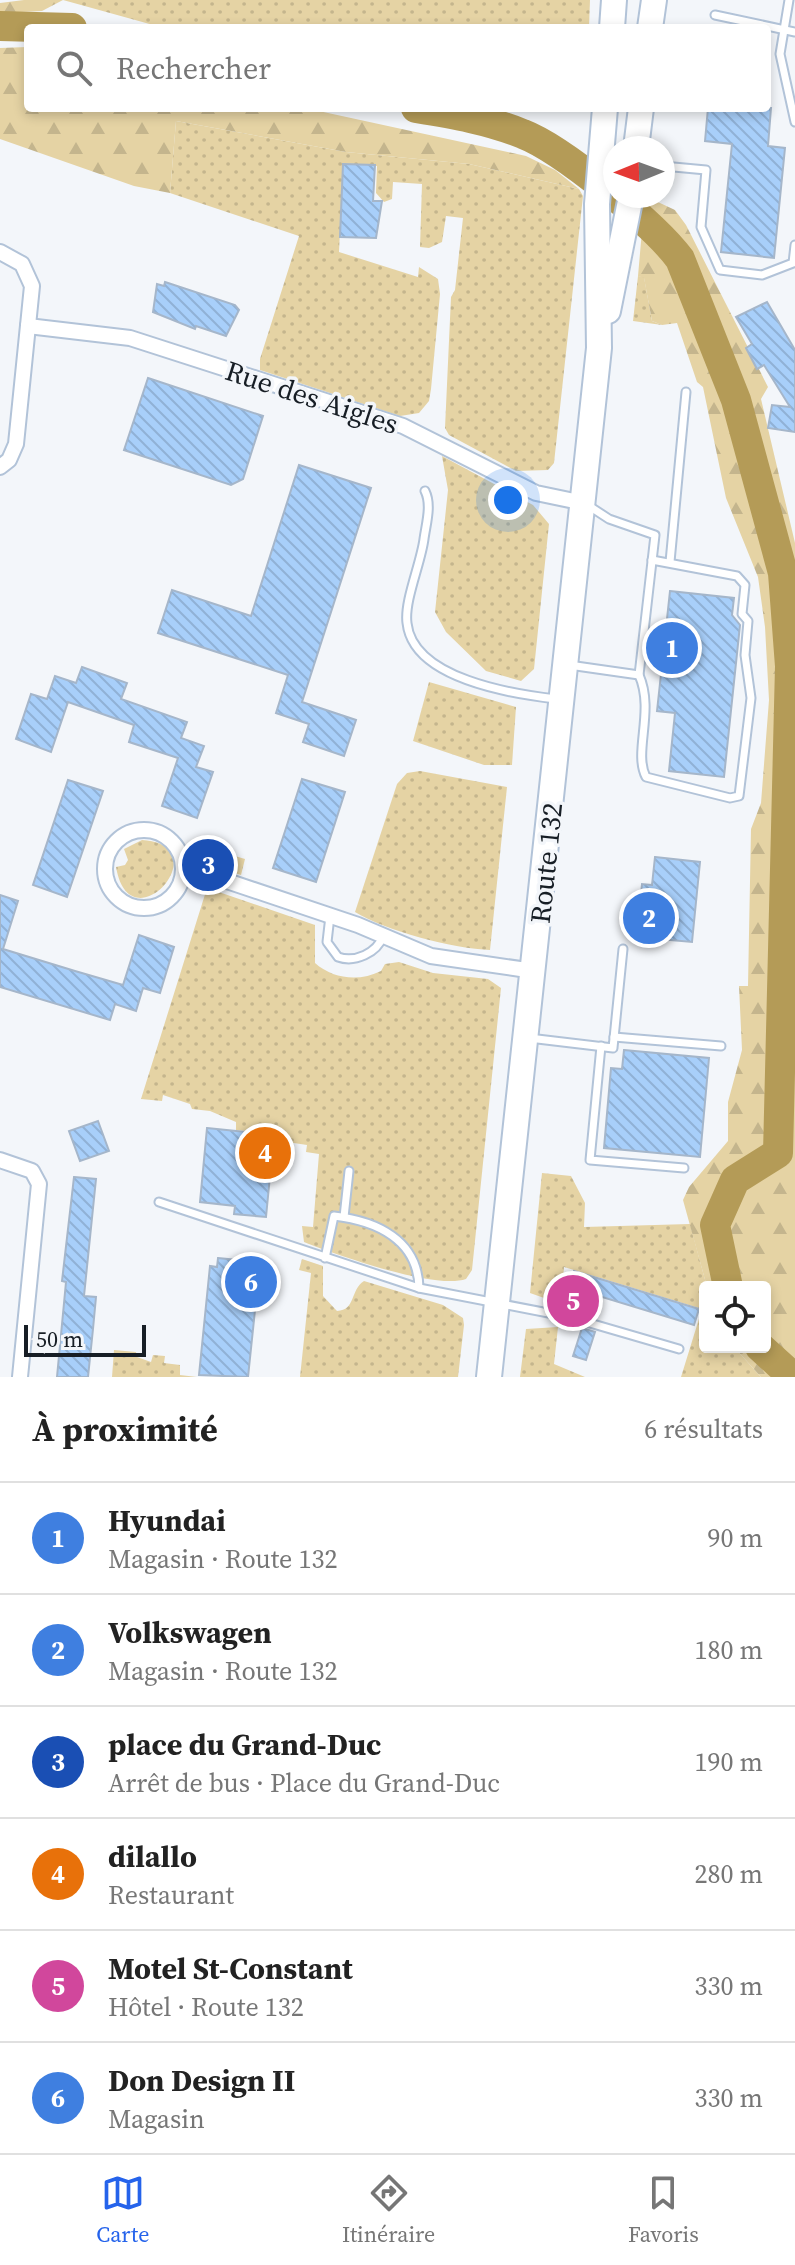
<!DOCTYPE html>
<html lang="fr">
<head>
<meta charset="utf-8">
<style>
  :root { --surface:#fff; --page:#f2f2f2; --text:#222; --muted:#767676; --line:#e0e0e0; --accent:#2563eb }
  body { margin:0; font-family:"Source Serif 4",serif; background:var(--page); color:var(--text) }
  .controls { position:absolute; right:24px; bottom:24px; display:grid; overflow:hidden; border-radius:8px; box-shadow:0 4px 12px #0003 }
  .controls button { width:72px; height:72px; display:grid; place-items:center; padding:0; border:0; border-bottom:2px solid var(--line); background:var(--surface); color:var(--text); font:40px sans-serif }
  .compass { position:absolute; left:603px; top:136px; width:72px; height:72px; border-radius:50%; background:var(--surface); box-shadow:0 4px 12px #0003; rotate:269deg }
  .scale { position:absolute; left:24px; bottom:20px; width:122px; box-sizing:border-box; padding-left:8px; border:4px solid #171e25; border-top:0; font-size:22px; line-height:28px; white-space:nowrap; color:#171e25; -webkit-text-stroke:6px #f3f6fa; paint-order:stroke }
  .you { position:absolute; left:508px; top:500px; width:28px; height:28px; margin:-20px; border:6px solid #fff; border-radius:50%; background:#1a73e8; box-shadow:0 0 0 12px #1a73e833 }
  .badge { display:grid; place-items:center; width:52px; height:52px; border-radius:50%; background:var(--accent); color:#fff; font-size:26px; font-weight:700 }
  .pin { position:absolute; translate:-50% -50%; border:4px solid #fff; box-shadow:0 2px 8px #0006 }
  .list { margin:0; padding:0; list-style:none }
  h2 { display:flex; justify-content:space-between; align-items:center; height:104px; margin:0; padding:0 32px; font-size:34px }
  h2 small { font-size:26px; font-weight:400; color:var(--muted) }
  .list li { display:grid; grid-template-columns:52px 1fr auto; gap:24px; align-items:center; box-sizing:border-box; height:112px; padding:0 32px; border-top:2px solid var(--line) }
  .list b { display:block; font-size:30px; white-space:nowrap }
  .list p { margin:0; font-size:26px; white-space:nowrap; color:var(--muted) }
  .list em { font-size:26px; font-style:normal; color:var(--muted) }
  .icon { flex:none; width:44px; height:44px; fill:none; stroke:currentColor; stroke-width:2; stroke-linecap:round; stroke-linejoin:round }
  .map { position:relative; flex:none; width:795px; height:1377px; overflow:hidden }
  .search { position:absolute; background:var(--surface); box-shadow:0 4px 12px #0003; left:24px; right:24px; top:24px; height:88px; display:flex; align-items:center; gap:20px; box-sizing:border-box; padding:0 28px; border-radius:8px; color:var(--muted); font-size:30px }
  .sheet { height:776px; background:var(--surface) }
  nav { display:flex; justify-content:space-around; align-items:center; box-sizing:border-box; height:112px; border-top:2px solid var(--line); background:var(--surface); font-size:22px; color:var(--muted) }
  nav a { display:grid; justify-items:center; gap:4px }
  nav .on { color:var(--accent) }
  .map>svg:first-child { display:block }
  .grass { fill:url(#grass-dots) }
  .forest { fill:url(#forest-firs) }
  .lines { fill:none; stroke-linecap:round; stroke-linejoin:round }
  .river { stroke:#b49b57; stroke-width:30 }
  .building { fill:url(#building-back-hatch); stroke:#a5b6ca; stroke-width:2 }
  .service-casing { stroke:#b2c3d8; stroke-width:11 }
  .minor-casing { stroke:#b2c3d8; stroke-width:18 }
  .trunk-casing { stroke:#b2c3d8; stroke-width:28 }
  .service { stroke:#fff; stroke-width:7 }
  .minor { stroke:#fff; stroke-width:14 }
  .trunk { stroke:#fff; stroke-width:24 }
  .labels { text-anchor:middle; stroke-width:7; stroke-linejoin:round; paint-order:stroke }
  .street-label { font-size:28px; fill:#171e25; stroke:#f3f6fa }
</style>
</head>
<body>
<div class="map">
<svg width="795" height="1377" viewBox="0 0 795 1377">
  <defs>
    <pattern id="grass-dots" width="8" height="8" patternUnits="userSpaceOnUse" patternTransform="scale(2)"><rect width="8" height="8" fill="#e5d3a4"/><path d="M2 2h.1M6 6h.1" fill="none" stroke="#c4b58d" stroke-width="1.8" stroke-linecap="round"/></pattern>
    <pattern id="forest-firs" width="22" height="20" patternUnits="userSpaceOnUse" patternTransform="scale(2)"><rect width="22" height="20" fill="#e5d3a4"/><path d="M5 1l3.5 6h-7zM16 11l3.5 6h-7z" fill="#c4b58d"/></pattern>
    <pattern id="building-back-hatch" width="6" height="6" patternUnits="userSpaceOnUse" patternTransform="scale(2)"><rect width="6" height="6" fill="#a8cffa"/><path d="M-1 5l2 2M0 0l6 6M5-1l2 2" fill="none" stroke="#90b1d6"/></pattern>
  </defs>
  <rect width="100%" height="100%" fill="#f3f6fa"/>
  <!-- grass -->
  <g class="grass">
    <path d="M63,0H590L589,28H164Z"/>
    <path d="M176,121L346,152L469,164L579,189L583,196L554,463L548,470L516,471L449,435L445,428L451,297L455,290L463,218L446,216L442,242L429,248L420,247L422,184L393,182L392,199L384,202L376,193L377,166L343,164L339,252L418,277L419,267L438,279L440,294L431,389L429,401L419,413L400,416L260,370V359L299,236L170,193Z"/>
    <path d="M638,276L644,277L652,321L662,325L633,321Z"/>
    <path d="M442,456L533,505L549,524L534,669L521,681L486,671L446,632L435,612L448,490Z"/>
    <path d="M429,682L516,707L512,765H484L413,741Z"/>
    <path d="M420,771L507,787L490,950C454,949 386,931 355,912L397,784L407,773Z"/>
    <path d="M142,840C221,845 130,948 116,867L125,865L128,860L124,849Z"/>
    <path d="M215,850L245,859L241,875L212,866Z"/>
    <path d="M207,888L315,925V963C333,979 359,982 381,971L385,964L399,962L433,973L488,979L501,988L472,1270L466,1279C435,1290 337,1255 304,1242L302,1226L313,1227L319,1154L306,1152L307,1145L274,1140V1134L236,1130V1122L210,1111L192,1109L190,1104L163,1095L162,1101L141,1099Z"/>
    <path d="M542,1173L571,1176L585,1203L584,1227L690,1224L707,1287L705,1347H734L761,1377H681L702,1309L564,1267L561,1304L530,1293Z"/>
    <path d="M302,1259L323,1266V1296L337,1311C356,1310 350,1290 364,1281L443,1305L463,1318L464,1325L458,1377H300L311,1273L299,1270Z"/>
    <path d="M558,1327L554,1364L585,1377H520L526,1329Z"/>
    <path d="M114,1350L136,1352L137,1357L151,1362L153,1355L165,1356L164,1363L180,1365V1375L197,1377H112Z"/>
  </g>
  <!-- forest -->
  <g class="forest">
    <path d="M24,0H63L42,11L0,13V3Z"/>
    <path d="M28,47V108H305L526,156L555,170L579,189L469,164L346,152L176,121L170,193L134,186L0,139V48Z"/>
    <path d="M645,196L675,210L686,225L768,387L761,399L795,543V1377H761L734,1347H765V1287H707L683,1200L689,1187L728,1141V1102L742,1050L739,986H748L751,829L761,803L769,700L765,627L758,577L726,498L703,387L697,382L677,323L662,325L652,321L644,278L638,276Z"/>
  </g>
  <g class="lines">
    <!-- river -->
    <g class="river">
      <path d="M0,26L72,28"/>
      <path d="M416,108C453,114 489,120 523,134C562,149 655,225 680,259L736,400L783,573L790,666L778,1153L735,1180L715,1225L728,1287"/>
      <path d="M760,1347L793,1377"/>
    </g>
  </g>
  <!-- building -->
  <g class="building">
    <path d="M708,108H771L768,146L785,148L774,258L721,252L732,144L705,141Z"/>
    <path d="M343,164L375,165L373,201H382L376,238L340,237Z"/>
    <path d="M165,282L235,305L239,310L226,336L196,326L195,329L153,312L157,284L164,286Z"/>
    <path d="M767,302L795,350V432L768,428L772,405L790,407L764,365L757,369L746,348L752,344L736,317Z"/>
    <path d="M148,378L263,416L243,479L231,485L124,450Z"/>
    <path d="M299,465L371,488L302,702L356,720L344,756L303,742L309,724L276,713L288,675L158,633L172,590L251,616Z"/>
    <path d="M670,591L734,598L732,615L740,625L724,777L669,771L675,713L657,711Z"/>
    <path d="M82,667L127,683L121,699L187,722L181,738L204,746L196,767L213,772L197,818L162,806L178,758L129,742L134,725L68,702L51,752L16,739L31,694L47,699L55,676L76,683Z"/>
    <path d="M302,779L345,792L316,882L273,868Z"/>
    <path d="M68,780L103,791L67,897L33,885Z"/>
    <path d="M655,857L700,862L692,942L637,937L642,884L652,885Z"/>
    <path d="M0,895L18,901L3,949L75,971L123,985L139,935L174,947L160,993L143,988L136,1011L115,1004L110,1020L0,987Z"/>
    <path d="M624,1050L709,1058L700,1157L604,1148L611,1068L622,1069Z"/>
    <path d="M98,1121L109,1151L80,1161L69,1131Z"/>
    <path d="M207,1128L274,1135L266,1217L234,1214L235,1206L200,1202Z"/>
    <path d="M74,1177L96,1179L84,1296L96,1297L93,1329L88,1377H57L66,1282L62,1281Z"/>
    <path d="M218,1258L237,1260L236,1270L259,1272L248,1377L199,1375L210,1266L217,1267Z"/>
    <path d="M574,1271L699,1309L694,1325L599,1296L594,1298L592,1304L566,1297Z"/>
    <path d="M582,1328L595,1332L586,1360L573,1356Z"/>
  </g>
  <g class="lines">
    <!-- service casing -->
    <g class="service-casing">
      <g id="service">
        <path d="M789,0L780,54L795,122"/>
        <path d="M715,15L795,32"/>
        <path d="M663,166L706,170L701,227L720,270L762,275L793,263L795,245"/>
        <path d="M425,491C432,505 426,524 424,539C421,563 404,601 407,623C413,679 513,694 556,699"/>
        <path d="M670,562L686,392"/>
        <path d="M569,665L639,675L655,535L609,519L586,504"/>
        <path d="M639,675C655,711 633,752 646,777L730,798L739,796L751,698L745,655L748,621L742,614L745,585L737,576L652,560"/>
        <path d="M330,916L327,942L338,957C355,963 377,953 383,936"/>
        <path d="M614,1037L721,1046"/>
        <path d="M529,1038L613,1048L623,949"/>
        <path d="M601,1046L590,1160L684,1168"/>
        <path d="M159,1202L419,1288L569,1317L679,1349"/>
        <path d="M344,1217L349,1171"/>
        <path d="M325,1258L334,1216C377,1221 418,1240 419,1288"/>
      </g>
    </g>
    <!-- minor casing -->
    <g class="minor-casing">
      <g id="minor">
        <path d="M0,252L22,264L32,286L16,444L9,460L0,467"/>
        <path d="M28,326L130,338L403,426L536,493L584,503"/>
        <circle cx="144" cy="869" r="39"/>
        <path d="M183,872L212,876L358,925L431,956L534,971"/>
        <path d="M0,1160L32,1171L39,1184L20,1377"/>
      </g>
    </g>
    <!-- trunk casing -->
    <g class="trunk-casing">
      <g id="trunk">
        <path d="M612,28L614,0"/>
        <path d="M650,28L654,0"/>
        <path d="M636,148L641,108"/>
        <path d="M608,311L631,196"/>
        <path d="M489,1377L599,348L597,204L605,108"/>
      </g>
    </g>
    <!-- service -->
    <use href="#service" class="service"/>
    <!-- minor -->
    <use href="#minor" class="minor"/>
    <!-- trunk -->
    <use href="#trunk" class="trunk"/>
  </g>
  <g class="labels">
    <!-- street labels -->
    <g class="street-label">
      <text transform="translate(312 397) rotate(18)" y="10">Rue des Aigles</text>
      <text transform="translate(546 863) rotate(-84)" y="10">Route 132</text>
    </g>
  </g>
</svg>
<div class="controls">
<button><svg class="icon" aria-label="locate" viewBox="0 0 24 24"><circle cx="12" cy="12" r="6"/><path d="M12 2v4M12 18v4M2 12h4M18 12h4"/></svg></button>
</div>
<svg class="compass" viewBox="-18 -18 36 36"><path d="M0-13l5 13h-10z" fill="#e53935"/><path d="M0 13l5-13h-10z" fill="#767676"/></svg>
<div class="scale">50 m</div>
<div class="you"></div>
<div class="pin badge" style="left:672px;top:648px;background:#3f7fe0">1</div>
<div class="pin badge" style="left:649px;top:918px;background:#3f7fe0">2</div>
<div class="pin badge" style="left:208px;top:865px;background:#1a4fb4">3</div>
<div class="pin badge" style="left:265px;top:1153px;background:#e8710a">4</div>
<div class="pin badge" style="left:573px;top:1301px;background:#d1479c">5</div>
<div class="pin badge" style="left:251px;top:1282px;background:#3f7fe0">6</div>
<div class="search"><svg class="icon" aria-label="search" viewBox="0 0 24 24"><circle cx="10" cy="10" r="6"/><path d="M15 15l6 6"/></svg>Rechercher</div>
</div>
<section class="sheet">
<h2>À proximité<small>6 résultats</small></h2>
<ul class="list">
<li><span class="badge" style="background:#3f7fe0">1</span><div><b>Hyundai</b><p>Magasin · Route 132</p></div><em>90 m</em></li>
<li><span class="badge" style="background:#3f7fe0">2</span><div><b>Volkswagen</b><p>Magasin · Route 132</p></div><em>180 m</em></li>
<li><span class="badge" style="background:#1a4fb4">3</span><div><b>place du Grand-Duc</b><p>Arrêt de bus · Place du Grand-Duc</p></div><em>190 m</em></li>
<li><span class="badge" style="background:#e8710a">4</span><div><b>dilallo</b><p>Restaurant</p></div><em>280 m</em></li>
<li><span class="badge" style="background:#d1479c">5</span><div><b>Motel St-Constant</b><p>Hôtel · Route 132</p></div><em>330 m</em></li>
<li><span class="badge" style="background:#3f7fe0">6</span><div><b>Don Design II</b><p>Magasin</p></div><em>330 m</em></li>
</ul>
</section>
<nav>
<a class="on"><svg class="icon" aria-label="map" viewBox="0 0 24 24"><path d="M3 6l6-2 6 2 6-2v14l-6 2-6-2-6 2zM9 4v14M15 6v14"/></svg>Carte</a>
<a><svg class="icon" aria-label="directions" viewBox="0 0 24 24"><path d="M12 3l9 9-9 9-9-9zM9 14v-3h6M13 9l2 2-2 2"/></svg>Itinéraire</a>
<a><svg class="icon" aria-label="saved" viewBox="0 0 24 24"><path d="M7 4h10v16l-5-4-5 4z"/></svg>Favoris</a>
</nav>
</body>
</html>
